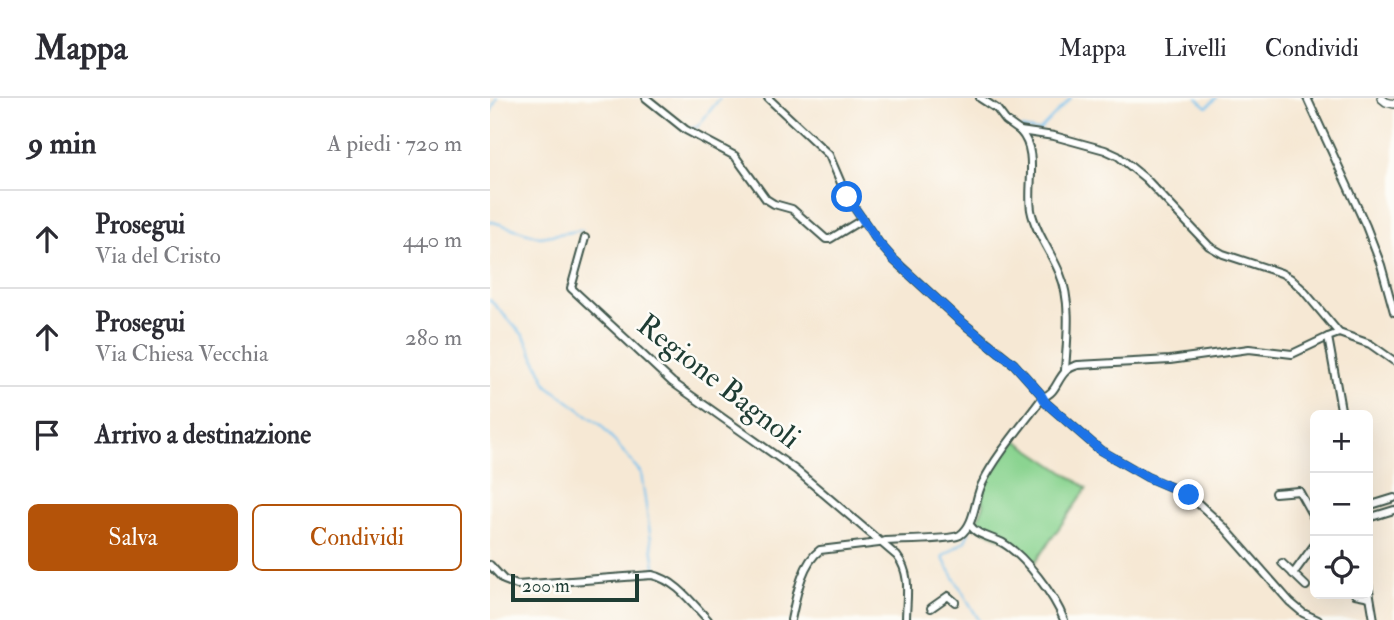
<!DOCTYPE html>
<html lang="it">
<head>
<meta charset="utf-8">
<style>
  :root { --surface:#fff; --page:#f2f2f3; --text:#2b2b33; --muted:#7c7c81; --line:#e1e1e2; --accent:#b45309 }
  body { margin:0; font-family:"IM FELL Double Pica",serif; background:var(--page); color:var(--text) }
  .controls { position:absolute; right:21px; bottom:21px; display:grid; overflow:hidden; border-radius:10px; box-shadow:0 7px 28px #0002 }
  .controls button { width:63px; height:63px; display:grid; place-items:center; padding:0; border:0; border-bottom:2px solid var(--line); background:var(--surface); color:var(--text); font:35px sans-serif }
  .scale { position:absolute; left:21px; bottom:18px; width:128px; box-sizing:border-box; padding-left:7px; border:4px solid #1f3d34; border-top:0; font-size:19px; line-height:24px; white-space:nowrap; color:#1f3d34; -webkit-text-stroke:5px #fdfcf7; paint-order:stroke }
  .stop { position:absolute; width:21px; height:21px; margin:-16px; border:5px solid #1a73e8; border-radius:50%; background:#fff }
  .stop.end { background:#1a73e8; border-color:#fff; box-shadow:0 2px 7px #0008 }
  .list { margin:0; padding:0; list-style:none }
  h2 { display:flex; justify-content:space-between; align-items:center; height:91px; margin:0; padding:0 28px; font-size:30px }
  h2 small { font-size:23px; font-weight:400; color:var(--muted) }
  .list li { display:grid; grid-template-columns:46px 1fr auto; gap:21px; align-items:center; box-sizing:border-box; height:98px; padding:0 28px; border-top:2px solid var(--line) }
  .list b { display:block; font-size:26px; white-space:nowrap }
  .list p { margin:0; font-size:23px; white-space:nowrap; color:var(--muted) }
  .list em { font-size:23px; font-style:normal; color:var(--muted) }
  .actions { display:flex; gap:14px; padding:21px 28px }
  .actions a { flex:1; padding:16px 0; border:2px solid var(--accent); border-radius:10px; text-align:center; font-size:24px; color:var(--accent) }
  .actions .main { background:var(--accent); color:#fff }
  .icon { flex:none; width:38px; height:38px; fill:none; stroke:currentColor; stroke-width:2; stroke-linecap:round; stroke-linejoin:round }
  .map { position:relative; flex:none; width:904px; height:522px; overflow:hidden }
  header { display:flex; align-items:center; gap:42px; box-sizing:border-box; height:98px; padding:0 35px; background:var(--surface); border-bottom:2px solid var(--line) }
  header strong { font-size:33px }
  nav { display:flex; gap:38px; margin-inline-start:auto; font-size:24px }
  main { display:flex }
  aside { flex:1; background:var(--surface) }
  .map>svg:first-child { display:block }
  .green { fill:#8bd491; stroke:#558862; stroke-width:2 }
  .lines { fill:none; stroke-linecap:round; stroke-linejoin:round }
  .stream { stroke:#74c0ee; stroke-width:2 }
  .minor-casing { stroke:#3f574c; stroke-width:10 }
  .major-casing { stroke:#3f574c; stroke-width:10 }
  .minor { stroke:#fff; stroke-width:6 }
  .major { stroke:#fff; stroke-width:7 }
  .route { stroke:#1a73e8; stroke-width:9 }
  .labels { text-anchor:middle; stroke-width:5; stroke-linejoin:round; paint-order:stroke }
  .street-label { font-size:30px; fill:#1f3d34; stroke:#fdfcf7 }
</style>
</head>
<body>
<header>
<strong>Mappa</strong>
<nav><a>Mappa</a><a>Livelli</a><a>Condividi</a></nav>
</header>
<main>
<aside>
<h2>9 min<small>A piedi · 720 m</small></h2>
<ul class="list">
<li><svg class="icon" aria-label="ahead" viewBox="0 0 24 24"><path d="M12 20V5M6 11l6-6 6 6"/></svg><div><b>Prosegui</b><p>Via del Cristo</p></div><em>440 m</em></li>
<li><svg class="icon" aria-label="ahead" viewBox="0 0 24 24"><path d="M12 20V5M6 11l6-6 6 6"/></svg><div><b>Prosegui</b><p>Via Chiesa Vecchia</p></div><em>280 m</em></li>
<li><svg class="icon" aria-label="arrive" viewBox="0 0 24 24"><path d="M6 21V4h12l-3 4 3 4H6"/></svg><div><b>Arrivo a destinazione</b></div></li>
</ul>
<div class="actions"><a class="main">Salva</a><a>Condividi</a></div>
</aside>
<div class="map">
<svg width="904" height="522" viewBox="0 0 904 522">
  <rect width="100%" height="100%" fill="#fdfcf7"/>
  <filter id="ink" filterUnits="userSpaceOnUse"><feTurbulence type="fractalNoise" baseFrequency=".0143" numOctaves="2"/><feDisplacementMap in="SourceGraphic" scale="14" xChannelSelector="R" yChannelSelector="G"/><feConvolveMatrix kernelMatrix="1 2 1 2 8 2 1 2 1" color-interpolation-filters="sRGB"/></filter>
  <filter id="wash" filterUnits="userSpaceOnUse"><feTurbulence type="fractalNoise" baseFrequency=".00686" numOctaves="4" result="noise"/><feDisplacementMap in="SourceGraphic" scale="28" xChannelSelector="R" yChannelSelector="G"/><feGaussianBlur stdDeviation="1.57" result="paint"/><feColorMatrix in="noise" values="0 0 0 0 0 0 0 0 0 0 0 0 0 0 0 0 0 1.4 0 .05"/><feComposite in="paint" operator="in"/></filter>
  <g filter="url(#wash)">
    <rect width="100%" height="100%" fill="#f6e8d4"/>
    <!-- green -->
    <path class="green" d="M526,342L597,390L545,464L515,442L485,428L494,407L492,398L495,385Z"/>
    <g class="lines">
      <!-- stream -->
      <g class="stream">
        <path d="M707,0L717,9L726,0"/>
        <path d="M0,16L7,0"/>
        <path d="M200,30L207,29L230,0"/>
        <path d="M531,30L549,33L581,0"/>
        <path d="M0,123L50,139L93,132"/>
        <path d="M0,202L34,238L58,288L111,327L151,375L166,475"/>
        <path d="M548,288L555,294"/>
        <path d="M479,434L475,443L452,459L489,522"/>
      </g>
    </g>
  </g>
  <g filter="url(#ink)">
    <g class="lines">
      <!-- minor casing -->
      <g class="minor-casing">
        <g id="minor">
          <path d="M156,0L196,32L245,58L276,101L284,106L302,111L336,141H340L373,121"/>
          <path d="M278,0L339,57L357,99L389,145L404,162L468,221L524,266L550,295L556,305L610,352L657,379L699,397L734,429L800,504L813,515L828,522"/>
          <path d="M490,0L507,11L516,23L530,33L564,38L615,52L628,58L656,81L719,148L733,156L791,175L800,180L813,192L849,235L880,246L904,263"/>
          <path d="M817,0L876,128L891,167L904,214"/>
          <path d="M530,33C549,53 537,87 541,112C545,134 562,155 570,176C582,204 577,242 575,272"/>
          <path d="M95,140L81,190L182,284L306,372L407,458C422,477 416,500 416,522"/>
          <path d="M849,235L838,239L852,317"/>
          <path d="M785,395L809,393L825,422"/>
          <path d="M878,408L904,400"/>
          <path d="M878,420L904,412"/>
          <path d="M480,427C487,438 502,439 513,445C535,458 565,498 574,522"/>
          <path d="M792,465L816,488"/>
          <path d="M0,467L14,482L27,487L162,477C186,482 202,505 218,522"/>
          <path d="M803,476L825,446"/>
          <path d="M878,486L884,522"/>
          <path d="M865,496L880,499"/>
          <path d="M441,510L458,498L465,504"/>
          <path d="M301,522C306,500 311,466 330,452L389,445L395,443C408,442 463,442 470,437C486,426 484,400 493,384C506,357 535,324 553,299C570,294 566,272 588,267L680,262L759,251L802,256L838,239"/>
        </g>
      </g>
      <!-- major casing -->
      <g class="major-casing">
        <path id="major" d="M891,0L896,4L904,6"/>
      </g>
      <!-- minor -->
      <use href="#minor" class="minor"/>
      <!-- major -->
      <use href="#major" class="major"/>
    </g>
  </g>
  <g class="lines" filter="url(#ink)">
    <!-- route -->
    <path class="route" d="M357,99L389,145L404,162L468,221L524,266L550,295L556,305L610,352L657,379L699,397"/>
  </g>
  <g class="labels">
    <!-- street labels -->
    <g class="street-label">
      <text transform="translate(229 283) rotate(38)" y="10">Regione Bagnoli</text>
    </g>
  </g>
</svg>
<div class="controls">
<button>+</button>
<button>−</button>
<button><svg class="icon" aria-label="locate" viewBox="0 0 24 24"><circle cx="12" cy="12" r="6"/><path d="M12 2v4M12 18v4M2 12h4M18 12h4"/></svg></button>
</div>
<div class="scale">200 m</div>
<div class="stop" style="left:357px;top:99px"></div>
<div class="stop end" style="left:699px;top:397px"></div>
</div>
</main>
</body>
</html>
